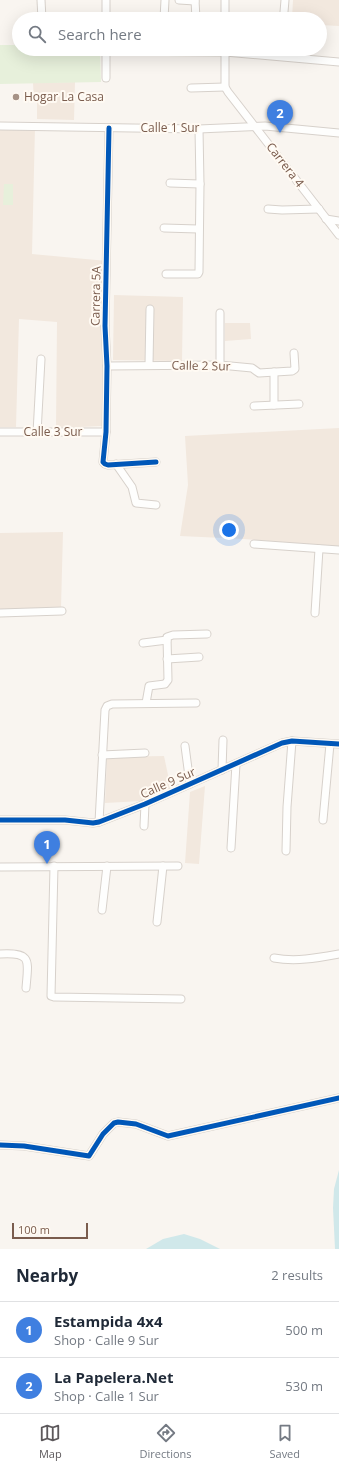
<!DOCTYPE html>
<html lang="en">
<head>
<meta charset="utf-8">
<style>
  :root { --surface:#fff; --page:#f6f6f7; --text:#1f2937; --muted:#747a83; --line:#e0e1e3; --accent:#5c585b }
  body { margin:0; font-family:"Open Sans",sans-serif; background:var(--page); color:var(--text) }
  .scale { position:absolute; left:12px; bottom:10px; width:76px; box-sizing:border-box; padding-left:4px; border:2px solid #7a5c4d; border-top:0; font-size:11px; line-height:14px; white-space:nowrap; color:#7a5c4d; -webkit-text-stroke:3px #fffaf3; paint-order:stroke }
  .you { position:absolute; left:229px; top:530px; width:14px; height:14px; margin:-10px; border:3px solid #fff; border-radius:50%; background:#1a73e8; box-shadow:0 0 0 6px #1a73e833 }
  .badge { display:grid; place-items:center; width:26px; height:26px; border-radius:50%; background:var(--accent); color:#fff; font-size:13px; font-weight:700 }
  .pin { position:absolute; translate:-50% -33px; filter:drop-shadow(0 1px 2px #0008) }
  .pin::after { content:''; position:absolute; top:21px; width:14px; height:12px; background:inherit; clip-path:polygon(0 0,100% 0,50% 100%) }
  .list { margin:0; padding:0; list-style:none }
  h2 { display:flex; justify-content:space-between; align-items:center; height:52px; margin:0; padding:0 16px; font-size:17px }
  h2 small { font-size:13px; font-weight:400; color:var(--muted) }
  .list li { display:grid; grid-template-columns:26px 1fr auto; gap:12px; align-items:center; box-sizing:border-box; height:56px; padding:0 16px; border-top:1px solid var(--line) }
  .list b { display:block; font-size:15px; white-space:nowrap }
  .list p { margin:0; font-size:13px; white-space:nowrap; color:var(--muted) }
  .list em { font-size:13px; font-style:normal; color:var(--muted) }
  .icon { flex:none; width:22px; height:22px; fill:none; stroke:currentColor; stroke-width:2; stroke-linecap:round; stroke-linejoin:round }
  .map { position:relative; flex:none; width:339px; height:1249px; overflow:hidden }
  .search { position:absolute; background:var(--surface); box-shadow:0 4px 16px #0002; left:12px; right:12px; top:12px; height:44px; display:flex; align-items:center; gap:10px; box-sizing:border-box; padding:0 14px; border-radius:22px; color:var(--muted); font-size:15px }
  .sheet { height:164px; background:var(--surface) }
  nav { display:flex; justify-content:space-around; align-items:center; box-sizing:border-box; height:56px; border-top:1px solid var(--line); background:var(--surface); font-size:11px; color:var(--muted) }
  nav a { display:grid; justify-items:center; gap:2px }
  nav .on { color:var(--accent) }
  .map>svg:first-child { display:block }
  .residential { fill:#f2e8de }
  .green { fill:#e7f0db }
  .water { fill:#d0e8ea }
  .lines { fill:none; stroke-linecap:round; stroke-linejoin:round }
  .minor-casing { stroke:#d7d1cb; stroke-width:9 }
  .minor { stroke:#fefefd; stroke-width:7 }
  .cycleway-casing { stroke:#fffaf3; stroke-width:8 }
  .cycleway { stroke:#0057b8; stroke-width:5 }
  .poi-dot { fill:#a69286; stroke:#fffaf3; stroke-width:1.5 }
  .labels { text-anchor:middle; stroke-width:4; stroke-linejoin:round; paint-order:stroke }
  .poi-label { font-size:12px; fill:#7a5c4d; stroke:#fffaf3; text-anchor:start }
  .street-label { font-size:12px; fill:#7a5c4d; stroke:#fffaf3 }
</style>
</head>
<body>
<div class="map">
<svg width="339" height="1249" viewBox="0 0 339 1249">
  <rect width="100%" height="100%" fill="#f9f5f0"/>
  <!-- residential -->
  <g class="residential">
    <path d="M293,0H339V26L320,25V19H292Z"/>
    <path d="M75,82L74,120L37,119V102H34L33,83Z"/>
    <path d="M0,126L35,127L32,254L107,261L102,426L56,428L57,322L19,319L16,427H0Z"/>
    <path d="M114,295L183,297L182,361L113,360Z"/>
    <path d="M225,323H250L251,339L225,341Z"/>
    <path d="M339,428V547L244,539L180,536L188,485L185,436Z"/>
    <path d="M63,532L61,608L0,610V533Z"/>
    <path d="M164,756L171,789L142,801L105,803L107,757Z"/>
    <path d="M205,786L199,864L185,863L190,792Z"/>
  </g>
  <!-- green -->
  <g class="green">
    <path d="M19,45V49H100L101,82L0,84V45Z"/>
    <path d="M4,184H13V205H3Z"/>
  </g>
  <!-- water -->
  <g class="water">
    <path d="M339,1170V1249H335L333,1208L334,1189Z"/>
    <path d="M184,1234L200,1239L220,1249H146L163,1239Z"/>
  </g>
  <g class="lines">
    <!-- minor casing -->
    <g class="minor-casing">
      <g id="minor">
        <path d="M41,0L42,19"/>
        <path d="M106,0V19"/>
        <path d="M179,0L195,1"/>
        <path d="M195,0L196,19"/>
        <path d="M284,12L285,0"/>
        <path d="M164,19L165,0"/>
        <path d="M225,19V0"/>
        <path d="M18,39H19"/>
        <path d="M106,49V78"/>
        <path d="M225,49V87L228,92L339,235"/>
        <path d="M106,51L225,52L339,62"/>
        <path d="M191,88L225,87"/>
        <path d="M0,126L199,129L265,126L339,133"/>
        <path d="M109,128L105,326L107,366L106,432L103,462L105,464L108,465L156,462"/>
        <path d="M170,183L200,184"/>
        <path d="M268,209L282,210L319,209"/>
        <path d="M326,219L339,221"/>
        <path d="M164,228L198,229"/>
        <path d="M166,274H198L199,272L200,184L199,129"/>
        <path d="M149,365L150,309"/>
        <path d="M220,365V313"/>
        <path d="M107,366L220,365L252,368L259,373L292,371L295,369L294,353"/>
        <path d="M274,405V372"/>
        <path d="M254,406L299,404"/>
        <path d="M0,432H106"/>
        <path d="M37,433L41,359"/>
        <path d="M116,464L132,487L136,503L156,505"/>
        <path d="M254,544L339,550"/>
        <path d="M0,613L62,611"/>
        <path d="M315,613L319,549"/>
        <path d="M143,643L167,640"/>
        <path d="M167,659L199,657"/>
        <path d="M146,703L149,686L165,684L168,680L167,637L173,635L207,634"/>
        <path d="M185,746L190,784"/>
        <path d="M102,755L145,753"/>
        <path d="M222,770L223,740"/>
        <path d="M0,820H65L93,823L99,822L145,804L282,743L292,741L339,744"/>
        <path d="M323,820L330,744"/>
        <path d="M99,822L105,710L107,706L112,704L196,703"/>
        <path d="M144,826L145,804"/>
        <path d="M231,848L236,764"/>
        <path d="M286,851L287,807L292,741"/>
        <path d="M54,866L51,996L54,997L181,999"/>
        <path d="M0,867L178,866"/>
        <path d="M102,910L107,866"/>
        <path d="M157,922L163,866"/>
        <path d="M0,954C33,952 28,961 26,988"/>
        <path d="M274,958C296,962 317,958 339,954"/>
        <path d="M0,1145L24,1146L89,1156L103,1134L114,1123L118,1122L136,1124L168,1136L339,1098"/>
      </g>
    </g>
    <!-- minor -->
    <use href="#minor" class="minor"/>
    <!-- cycleway casing -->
    <g class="cycleway-casing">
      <g id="cycleway">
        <path d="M109,128L105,326L107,366L106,432L103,462L105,464L108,465L156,462"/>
        <path d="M0,820H65L93,823L99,822L145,804L282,743L292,741L339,744"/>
        <path d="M0,1145L24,1146L89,1156L103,1134L114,1123L118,1122L136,1124L168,1136L339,1098"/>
      </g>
    </g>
    <!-- cycleway -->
    <use href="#cycleway" class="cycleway"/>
  </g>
  <!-- markers -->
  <circle class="poi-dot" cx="16" cy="97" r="4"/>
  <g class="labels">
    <!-- poi labels -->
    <g class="poi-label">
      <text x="24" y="101">Hogar La Casa</text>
    </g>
    <!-- street labels -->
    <g class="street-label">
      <text x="170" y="132">Calle 1 Sur</text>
      <text transform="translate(285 165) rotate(52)" y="4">Carrera 4</text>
      <text transform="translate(96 296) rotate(-89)" y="4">Carrera 5A</text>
      <text transform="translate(201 366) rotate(1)" y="4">Calle 2 Sur</text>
      <text x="53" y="436">Calle 3 Sur</text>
      <text transform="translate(168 783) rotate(-24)" y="4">Calle 9 Sur</text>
    </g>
  </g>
</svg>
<div class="scale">100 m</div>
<div class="you"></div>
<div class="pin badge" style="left:47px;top:864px;background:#3f7fe0">1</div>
<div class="pin badge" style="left:280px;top:133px;background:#3f7fe0">2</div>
<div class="search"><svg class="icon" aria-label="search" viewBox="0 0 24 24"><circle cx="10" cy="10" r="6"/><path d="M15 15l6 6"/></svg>Search here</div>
</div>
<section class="sheet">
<h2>Nearby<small>2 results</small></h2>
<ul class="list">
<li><span class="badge" style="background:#3f7fe0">1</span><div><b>Estampida 4x4</b><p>Shop · Calle 9 Sur</p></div><em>500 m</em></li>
<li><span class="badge" style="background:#3f7fe0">2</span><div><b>La Papelera.Net</b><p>Shop · Calle 1 Sur</p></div><em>530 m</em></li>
</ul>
</section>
<nav>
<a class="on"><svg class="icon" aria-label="map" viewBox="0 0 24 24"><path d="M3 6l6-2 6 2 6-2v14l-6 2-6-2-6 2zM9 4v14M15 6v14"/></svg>Map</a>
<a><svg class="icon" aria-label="directions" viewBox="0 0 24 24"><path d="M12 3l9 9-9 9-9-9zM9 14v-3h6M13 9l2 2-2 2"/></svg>Directions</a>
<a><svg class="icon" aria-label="saved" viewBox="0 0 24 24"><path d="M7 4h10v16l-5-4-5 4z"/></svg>Saved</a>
</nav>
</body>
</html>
